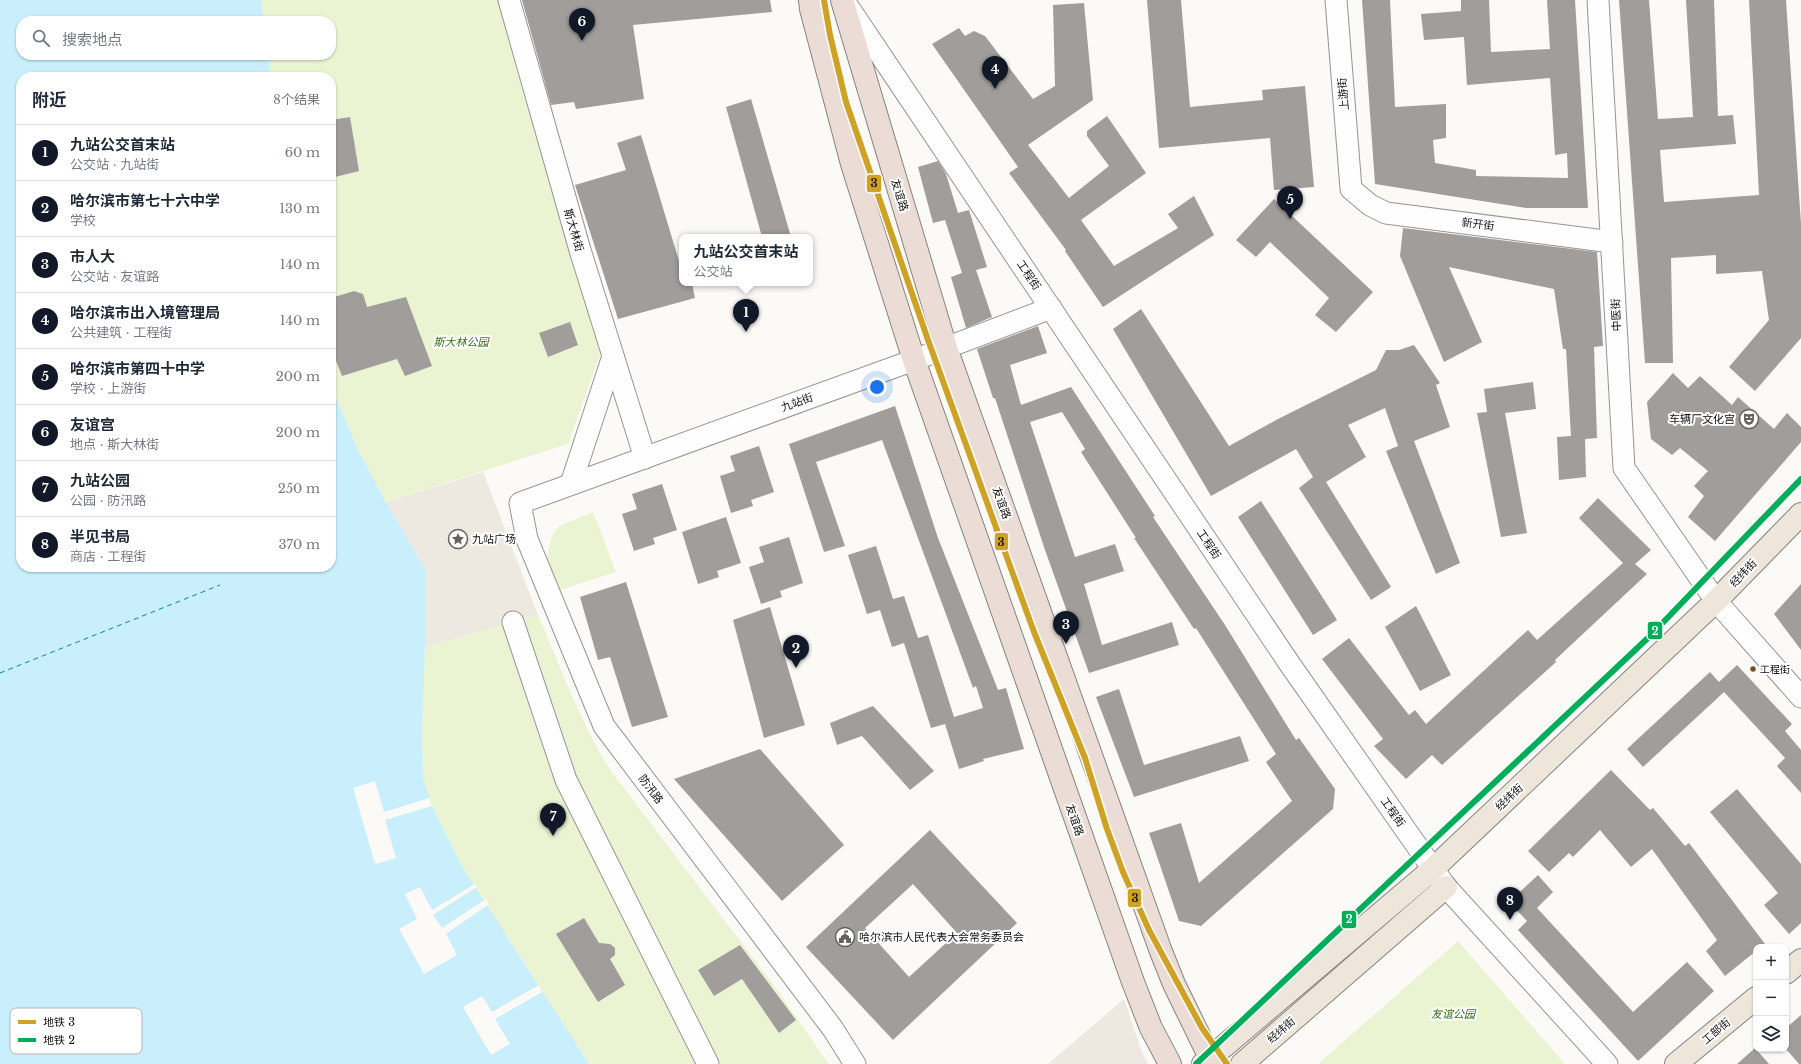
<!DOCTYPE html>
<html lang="zh">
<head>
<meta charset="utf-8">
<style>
  :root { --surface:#fff; --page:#f6f6f7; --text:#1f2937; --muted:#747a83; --line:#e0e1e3; --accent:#111827 }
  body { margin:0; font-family:"Libre Baskerville","Noto Sans SC",serif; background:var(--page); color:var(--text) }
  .controls { position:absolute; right:12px; bottom:12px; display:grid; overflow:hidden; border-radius:8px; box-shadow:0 1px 3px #0004 }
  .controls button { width:36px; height:36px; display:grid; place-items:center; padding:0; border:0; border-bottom:1px solid var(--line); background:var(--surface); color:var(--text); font:20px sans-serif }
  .you { position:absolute; left:877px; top:387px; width:14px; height:14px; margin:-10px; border:3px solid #fff; border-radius:50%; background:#1a73e8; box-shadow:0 0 0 6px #1a73e833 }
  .badge { display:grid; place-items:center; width:26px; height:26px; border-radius:50%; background:var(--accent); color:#fff; font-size:13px; font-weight:700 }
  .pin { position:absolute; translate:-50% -33px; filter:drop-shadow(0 1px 2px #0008) }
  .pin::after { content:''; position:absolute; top:21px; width:14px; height:12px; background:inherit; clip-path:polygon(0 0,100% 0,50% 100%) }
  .popup { position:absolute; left:679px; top:234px; width:134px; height:52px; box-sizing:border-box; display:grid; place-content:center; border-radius:8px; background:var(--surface); filter:drop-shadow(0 1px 3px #0005); font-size:13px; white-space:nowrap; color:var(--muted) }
  .popup b { font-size:15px; color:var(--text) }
  .popup::after { content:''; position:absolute; left:50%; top:100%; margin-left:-8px; border:8px solid transparent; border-top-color:var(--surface) }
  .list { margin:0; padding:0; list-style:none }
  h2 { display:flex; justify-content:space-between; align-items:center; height:52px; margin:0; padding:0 16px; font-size:17px }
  h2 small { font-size:13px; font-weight:400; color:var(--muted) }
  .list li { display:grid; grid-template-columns:26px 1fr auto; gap:12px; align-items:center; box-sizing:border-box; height:56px; padding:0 16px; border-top:1px solid var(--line) }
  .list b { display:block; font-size:15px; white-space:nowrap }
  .list p { margin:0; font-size:13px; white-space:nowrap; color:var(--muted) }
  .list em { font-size:13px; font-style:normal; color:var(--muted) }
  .icon { flex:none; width:22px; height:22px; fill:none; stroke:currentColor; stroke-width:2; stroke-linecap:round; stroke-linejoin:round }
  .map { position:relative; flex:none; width:1801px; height:1064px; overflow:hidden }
  .search { position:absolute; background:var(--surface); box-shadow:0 1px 3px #0004; left:16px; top:16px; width:320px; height:44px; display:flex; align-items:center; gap:10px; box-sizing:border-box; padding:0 14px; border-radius:16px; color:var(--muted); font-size:15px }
  .panel { position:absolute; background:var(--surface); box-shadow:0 1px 3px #0004; left:16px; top:72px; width:320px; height:500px; border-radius:16px }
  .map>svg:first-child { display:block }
  .green { fill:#eaf4d3 }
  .plaza { fill:#ede9e0 }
  .water { fill:#c8effb }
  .pier { fill:#fcfaf6 }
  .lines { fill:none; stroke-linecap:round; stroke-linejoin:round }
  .ferry { stroke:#097cb2; stroke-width:1; stroke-dasharray:5 4; stroke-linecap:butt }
  .building { fill:#a09d9b; fill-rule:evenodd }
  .minor-casing { stroke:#969594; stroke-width:23 }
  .major-casing { stroke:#848381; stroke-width:24 }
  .highway-casing { stroke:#848381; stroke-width:24 }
  .minor { stroke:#fffefe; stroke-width:21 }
  .major { stroke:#eee6da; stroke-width:22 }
  .highway { stroke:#ebddd6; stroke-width:22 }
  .metro-1-casing { stroke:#fff; stroke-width:9 }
  .metro-2-casing { stroke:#fff; stroke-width:9 }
  .metro-1 { stroke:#cfa226; stroke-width:6 }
  .metro-2 { stroke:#00ae59; stroke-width:6 }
  .bus-dot { fill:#7a4b2a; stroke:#fff; stroke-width:1.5 }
  .labels { text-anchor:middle; stroke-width:4; stroke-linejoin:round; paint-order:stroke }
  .bus-label { font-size:10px; fill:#101010; stroke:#fff; text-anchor:start }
  .street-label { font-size:11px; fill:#101010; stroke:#fff }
  .park-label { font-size:11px; font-style:italic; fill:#357117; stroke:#fff }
  .poi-label { font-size:11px; fill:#101010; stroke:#fff; text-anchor:start }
  .key { fill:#fff; stroke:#b7b7b7; stroke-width:1 }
  .key-label { font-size:11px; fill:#101010 }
  .line-badge { stroke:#fff; stroke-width:1.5 }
  .badge-label { font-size:11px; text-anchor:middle; font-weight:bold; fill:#fff }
  .pale-badge-label { font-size:11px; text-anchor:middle; font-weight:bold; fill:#111 }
</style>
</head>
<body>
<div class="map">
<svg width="1801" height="1064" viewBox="0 0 1801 1064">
  <rect width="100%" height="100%" fill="#fcfaf6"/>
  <!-- green -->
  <g class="green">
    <path d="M261,0H499L600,354L568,444L386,502L359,452L331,386V77H269V55H331V21H264Z"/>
    <path d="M593,512L616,572L557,591L546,561L552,536L559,526Z"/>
    <path d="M538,615C561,667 580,723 611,771L773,984L829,1064H589L462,866L432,806L423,777L422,733L425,647Z"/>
    <path d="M1458,941L1565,1064H1318Z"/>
  </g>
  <!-- plaza -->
  <g class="plaza">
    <path d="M483,472L538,615L425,647V568L386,502Z"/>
    <path d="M1124,999L1142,1052L1148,1064H1048Z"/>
  </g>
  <!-- water -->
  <path class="water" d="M0,0H261L264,21H21V55H269V77H21V567H331V386L359,452L386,502L425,568V647L422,733L423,777L432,806L462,866L589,1064H0Z"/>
  <!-- pier -->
  <g class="pier">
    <path d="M375,781L384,812L429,798L432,806L385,820L396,858L375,864L353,788Z"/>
    <path d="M475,884L477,887L433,915L442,928L486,899L489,904L446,934L457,955L424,974L399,929L417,919L405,894L420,887L432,910Z"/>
    <path d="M539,985L542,992L495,1019L510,1044L491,1055L463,1007L482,996L492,1012Z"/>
  </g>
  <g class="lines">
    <!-- ferry -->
    <path class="ferry" d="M0,673L220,585"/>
  </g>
  <!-- building -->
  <g class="building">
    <path d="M522,0H770L772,12L633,25L644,99L576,109L574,102L551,105Z"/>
    <path d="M1147,0H1181L1190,107L1263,100L1262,90L1305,86L1314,187L1274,190L1270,138L1159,148Z"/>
    <path d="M1362,0H1390L1395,107L1446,104V138L1433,140L1435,163L1476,170V176L1568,178L1567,153L1555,155L1550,78L1467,85L1464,37L1424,40L1421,14L1461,11V0H1489L1491,52L1550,49L1547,0H1575L1588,208H1526L1375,184Z"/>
    <path d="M1619,0H1649L1658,119L1693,117L1686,0H1714L1718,116L1733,115L1736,144L1660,150L1664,202L1759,195L1749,0H1786L1801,224V338L1755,391L1729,367L1769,320L1762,271L1716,274V255L1671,258L1673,363H1645Z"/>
    <path d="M1084,3L1093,100L1028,145L1069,198L1109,166L1087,136V131L1107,116L1146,173L1081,220L1114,266L1178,228L1168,214L1194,196L1214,235L1103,307L1065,251L1066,250L1009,173L1018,167L932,44L959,28L965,36L974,31L985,36L1033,99L1055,86L1053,5Z"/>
    <path d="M751,99L791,237H762L726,107Z"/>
    <path d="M350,117L359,171L331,178V120Z"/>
    <path d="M641,135L682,271V283H692L695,298L618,319L575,185L626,170L617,143Z"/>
    <path d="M938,161L946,174L958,213L969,210L987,267L976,270L992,317L966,328L951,277L962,273L945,220L933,223L918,167Z"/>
    <path d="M1274,199L1373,292L1336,332L1315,315L1329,298L1270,242L1256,257L1236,240Z"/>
    <path d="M1403,228L1597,252L1603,346L1594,347L1597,438L1585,439L1586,477L1559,480L1557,437L1571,436L1566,349H1563L1554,289L1449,267L1482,342L1444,362L1400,256Z"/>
    <path d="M354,291L363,294L367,307L406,297L432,366L405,376L397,359L342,376L331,348V298Z"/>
    <path d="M1141,309L1229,446L1278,419L1376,370L1386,350H1399L1414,345L1440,383L1436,385L1450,427L1414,441L1460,563L1436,574L1386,451L1398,446L1385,408L1348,425L1366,457L1326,482L1391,587L1371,600L1299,488L1313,477L1296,449L1211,496L1113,329Z"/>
    <path d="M570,322L578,345L548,357L539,333Z"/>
    <path d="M1038,326L1047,353L1010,365L1021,405L1071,387L1155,516L1153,517L1225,625L1296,740L1299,738L1335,789L1333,809L1201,926L1179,921L1149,833L1181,823L1199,883L1292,801L1266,762L1276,754L1196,628L1194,629L1134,538H1136L1081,452L1085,449L1062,412L1030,422L1075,557L1115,544L1124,571L1084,584L1102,645L1172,622L1179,645L1089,673L1045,550L995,398H993L977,349Z"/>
    <path d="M1673,373L1688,388L1700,376L1732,405L1738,397L1774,429L1787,413L1801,427V442L1715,541L1688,517L1704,496L1694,486L1708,471L1680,448L1672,455L1651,439L1647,402Z"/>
    <path d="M1533,382L1536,409L1505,413L1527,533L1501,537L1477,413L1487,412L1484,389Z"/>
    <path d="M895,406L938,538L998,690L1006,688L1024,749L983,759L984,761L959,769L945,724L931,728L904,643L892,647L880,610L867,614L848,555L876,546L893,599L904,596L918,638L928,635L954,717L983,708L976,686L973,688L882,440L816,462L845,546L824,552L789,444Z"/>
    <path d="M759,446L774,492L751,500L753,506L731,513L720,476L735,471L730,456Z"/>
    <path d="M662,484L677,530L653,538L655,544L634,551L622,514L637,509L632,494Z"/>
    <path d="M1598,498L1651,550L1635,564L1647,574L1555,660L1556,662L1442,765L1432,755L1406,779L1374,746L1383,739L1322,659L1349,638L1409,715L1415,710L1426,724L1528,630L1537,640L1623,563L1579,518Z"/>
    <path d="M1261,501L1337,620L1313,635L1238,517Z"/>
    <path d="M726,517L741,563L717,571L719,577L698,584L682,532Z"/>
    <path d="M789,537L803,583L780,591L782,597L761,604L749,567L764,562L759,547Z"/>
    <path d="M626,582L668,717L632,727L610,657L598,660L580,597Z"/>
    <path d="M1801,584V650L1774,614Z"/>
    <path d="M1416,606L1451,675L1420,691L1385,627Z"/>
    <path d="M770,607L805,725L764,738L733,620Z"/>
    <path d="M1737,665L1792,724L1785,731L1801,750V793L1777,766L1785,758L1724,692L1643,767L1627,749L1710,672L1719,682Z"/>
    <path d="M1119,689L1144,765L1240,736L1249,761L1134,797L1096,697Z"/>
    <path d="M873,706L934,771L910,790L862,736L837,745L830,723Z"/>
    <path d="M760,749L844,845L782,901L674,779Z"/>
    <path d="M1611,770L1650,810L1653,808L1685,846L1689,843L1765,944L1761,947H1756V951L1725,976L1706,951L1717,940L1652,849L1631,867L1600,830L1573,857L1569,853L1549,872L1528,851Z"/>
    <path d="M1737,789L1801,864V923L1789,934L1764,905L1778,893L1710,812Z"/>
    <path d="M930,830L1017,923L893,1040L806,947ZM913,884L957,933L909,977L865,928Z"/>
    <path d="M1538,875L1553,892L1537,908L1633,1012L1687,962L1714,991L1638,1061L1518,930L1527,921L1509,902Z"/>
    <path d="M584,918L599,943L610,944L615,948V955L610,959L625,985L598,1002L556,934Z"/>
    <path d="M740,945L796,1020L779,1033L742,979L714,996L698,970Z"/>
    <path d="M1801,1015V1064H1799L1786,1049V1028Z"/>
    <path d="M1755,1048L1769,1064H1737Z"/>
  </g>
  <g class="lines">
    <!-- minor casing -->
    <g class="minor-casing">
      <g id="minor">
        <path d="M509,0L580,250L645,458"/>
        <path d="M1336,0L1351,189L1370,205L1386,213L1612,242"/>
        <path d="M1598,0L1624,468L1716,601L1801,697"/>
        <path d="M845,2L1289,663L1433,869L1446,887L1607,1064"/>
        <path d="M571,484L613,356"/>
        <path d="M513,622L566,780L708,1064"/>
        <path d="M855,1064L833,1029L604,726L527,539L520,503L914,360L1051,308"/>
      </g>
    </g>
    <!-- major casing -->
    <g class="major-casing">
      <g id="major">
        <path d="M1786,973L1801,960"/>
        <path d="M1203,1064L1433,869L1716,601L1801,514"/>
        <path d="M1242,1064L1446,887"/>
        <path d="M1676,1064L1756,998"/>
      </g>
    </g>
    <!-- highway casing -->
    <g class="highway-casing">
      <g id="highway">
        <path d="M810,0L811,9L852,164L914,360L1133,982L1151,1028L1170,1064"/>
        <path d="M842,0L946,348L1160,949L1174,984L1213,1064"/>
      </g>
    </g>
    <!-- minor -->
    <use href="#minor" class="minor"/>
    <!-- major -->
    <use href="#major" class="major"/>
    <!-- highway -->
    <use href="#highway" class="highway"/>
    <!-- metro-1 casing -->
    <g class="metro-1-casing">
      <path id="metro-1" d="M824,0L830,35L846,102L928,340L1034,632L1085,758L1107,829L1123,872L1149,930L1202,1028L1227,1064"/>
    </g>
    <!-- metro-2 casing -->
    <g class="metro-2-casing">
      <path id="metro-2" d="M1196,1064L1650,636L1801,479"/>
    </g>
    <!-- metro-1 -->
    <use href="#metro-1" class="metro-1"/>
    <!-- metro-2 -->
    <use href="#metro-2" class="metro-2"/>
  </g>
  <!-- icons -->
  <defs>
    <g id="theatre-ring" transform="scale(1)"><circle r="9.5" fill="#fff" stroke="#636260" stroke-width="1.5"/><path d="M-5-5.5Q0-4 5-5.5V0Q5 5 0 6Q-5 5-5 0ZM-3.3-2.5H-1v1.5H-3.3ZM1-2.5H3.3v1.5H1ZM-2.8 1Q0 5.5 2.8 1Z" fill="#636260"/></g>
    <g id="sight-ring" transform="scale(1)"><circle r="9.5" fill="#fff" stroke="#636260" stroke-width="1.5"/><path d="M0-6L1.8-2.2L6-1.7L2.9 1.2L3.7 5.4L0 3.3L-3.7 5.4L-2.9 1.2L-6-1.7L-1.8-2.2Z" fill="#636260"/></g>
    <g id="civic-ring" transform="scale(1)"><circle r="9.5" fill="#fff" stroke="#636260" stroke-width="1.5"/><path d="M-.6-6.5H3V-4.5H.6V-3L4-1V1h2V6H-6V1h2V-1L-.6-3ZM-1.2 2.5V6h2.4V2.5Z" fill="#636260"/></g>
  </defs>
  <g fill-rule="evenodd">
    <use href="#theatre-ring" x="1749" y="419"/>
    <use href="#sight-ring" x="458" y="539"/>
    <use href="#civic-ring" x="845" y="937"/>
  </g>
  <!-- markers -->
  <circle class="bus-dot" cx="1753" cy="669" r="3.5"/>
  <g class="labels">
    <!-- bus labels -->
    <g class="bus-label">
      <text x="1760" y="673">工程街</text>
    </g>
    <!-- street labels -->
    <g class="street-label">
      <text transform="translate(1343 94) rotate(-95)" y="4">上游街</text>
      <text transform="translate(900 195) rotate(73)" y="4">友谊路</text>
      <text transform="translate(1478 224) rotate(7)" y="4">新开街</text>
      <text transform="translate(574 230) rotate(74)" y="4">斯大林街</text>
      <text transform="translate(1029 275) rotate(56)" y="4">工程街</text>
      <text transform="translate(1616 315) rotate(-93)" y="4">中医街</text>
      <text transform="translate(797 402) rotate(-20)" y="4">九站街</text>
      <text transform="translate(1002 503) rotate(70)" y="4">友谊路</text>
      <text transform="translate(1209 544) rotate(56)" y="4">工程街</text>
      <text transform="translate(1743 573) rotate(-46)" y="4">经纬街</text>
      <text transform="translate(651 789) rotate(53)" y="4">防汛路</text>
      <text transform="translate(1509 797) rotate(-43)" y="4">经纬街</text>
      <text transform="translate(1393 812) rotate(55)" y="4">工程街</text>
      <text transform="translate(1075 820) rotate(71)" y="4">友谊路</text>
      <text transform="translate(1281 1030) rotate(-41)" y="4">经纬街</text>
      <text transform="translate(1716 1031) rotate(-40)" y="4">工部街</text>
    </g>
    <!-- park labels -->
    <g class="park-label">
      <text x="461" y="346">斯大林公园</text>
      <text x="1453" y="1018">友谊公园</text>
    </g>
    <!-- poi labels -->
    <g class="poi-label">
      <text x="1735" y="423" text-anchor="end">车辆厂文化宫</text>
      <text x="472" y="543">九站广场</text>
      <text x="859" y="941">哈尔滨市人民代表大会常务委员会</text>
    </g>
  </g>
  <!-- legend -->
  <rect x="10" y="1008" width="132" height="46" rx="6" class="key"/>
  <rect x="18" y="1020" width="18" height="4" fill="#cfa226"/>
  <rect x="18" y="1038" width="18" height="4" fill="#00ae59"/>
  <g class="key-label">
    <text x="43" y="1026">地铁 3</text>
    <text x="43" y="1044">地铁 2</text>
  </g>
  <g class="line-badge">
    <rect x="866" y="174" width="16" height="19" rx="4" fill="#cfa226"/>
    <rect x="994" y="532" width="15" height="19" rx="4" fill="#cfa226"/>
    <rect x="1647" y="621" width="16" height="19" rx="4" fill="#00ae59"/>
    <rect x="1127" y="888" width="15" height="20" rx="4" fill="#cfa226"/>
    <rect x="1341" y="910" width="16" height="19" rx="4" fill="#00ae59"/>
  </g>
  <g class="badge-label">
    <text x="1655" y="635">2</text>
    <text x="1349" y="923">2</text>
  </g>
  <g class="pale-badge-label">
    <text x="874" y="187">3</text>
    <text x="1001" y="546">3</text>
    <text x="1135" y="902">3</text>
  </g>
</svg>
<div class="controls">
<button>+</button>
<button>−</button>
<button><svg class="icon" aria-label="layers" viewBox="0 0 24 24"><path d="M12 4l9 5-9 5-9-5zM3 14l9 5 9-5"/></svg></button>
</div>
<div class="you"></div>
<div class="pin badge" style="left:746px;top:332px">1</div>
<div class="popup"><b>九站公交首末站</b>公交站</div>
<div class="pin badge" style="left:796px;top:668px">2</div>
<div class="pin badge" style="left:1066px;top:644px">3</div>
<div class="pin badge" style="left:995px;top:89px">4</div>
<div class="pin badge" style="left:1290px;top:219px">5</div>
<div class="pin badge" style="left:582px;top:41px">6</div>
<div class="pin badge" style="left:553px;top:836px">7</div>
<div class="pin badge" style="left:1510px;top:920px">8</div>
<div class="search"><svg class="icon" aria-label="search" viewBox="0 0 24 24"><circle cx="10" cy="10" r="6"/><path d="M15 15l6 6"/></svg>搜索地点</div>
<section class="panel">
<h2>附近<small>8个结果</small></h2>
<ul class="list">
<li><span class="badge">1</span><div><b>九站公交首末站</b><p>公交站 · 九站街</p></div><em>60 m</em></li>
<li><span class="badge">2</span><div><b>哈尔滨市第七十六中学</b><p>学校</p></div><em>130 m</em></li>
<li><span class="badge">3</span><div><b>市人大</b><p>公交站 · 友谊路</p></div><em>140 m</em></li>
<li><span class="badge">4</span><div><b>哈尔滨市出入境管理局</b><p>公共建筑 · 工程街</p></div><em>140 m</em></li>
<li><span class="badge">5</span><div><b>哈尔滨市第四十中学</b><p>学校 · 上游街</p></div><em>200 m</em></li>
<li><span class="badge">6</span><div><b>友谊宫</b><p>地点 · 斯大林街</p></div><em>200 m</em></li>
<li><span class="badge">7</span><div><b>九站公园</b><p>公园 · 防汛路</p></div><em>250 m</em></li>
<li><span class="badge">8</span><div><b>半见书局</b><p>商店 · 工程街</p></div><em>370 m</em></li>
</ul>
</section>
</div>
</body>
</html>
